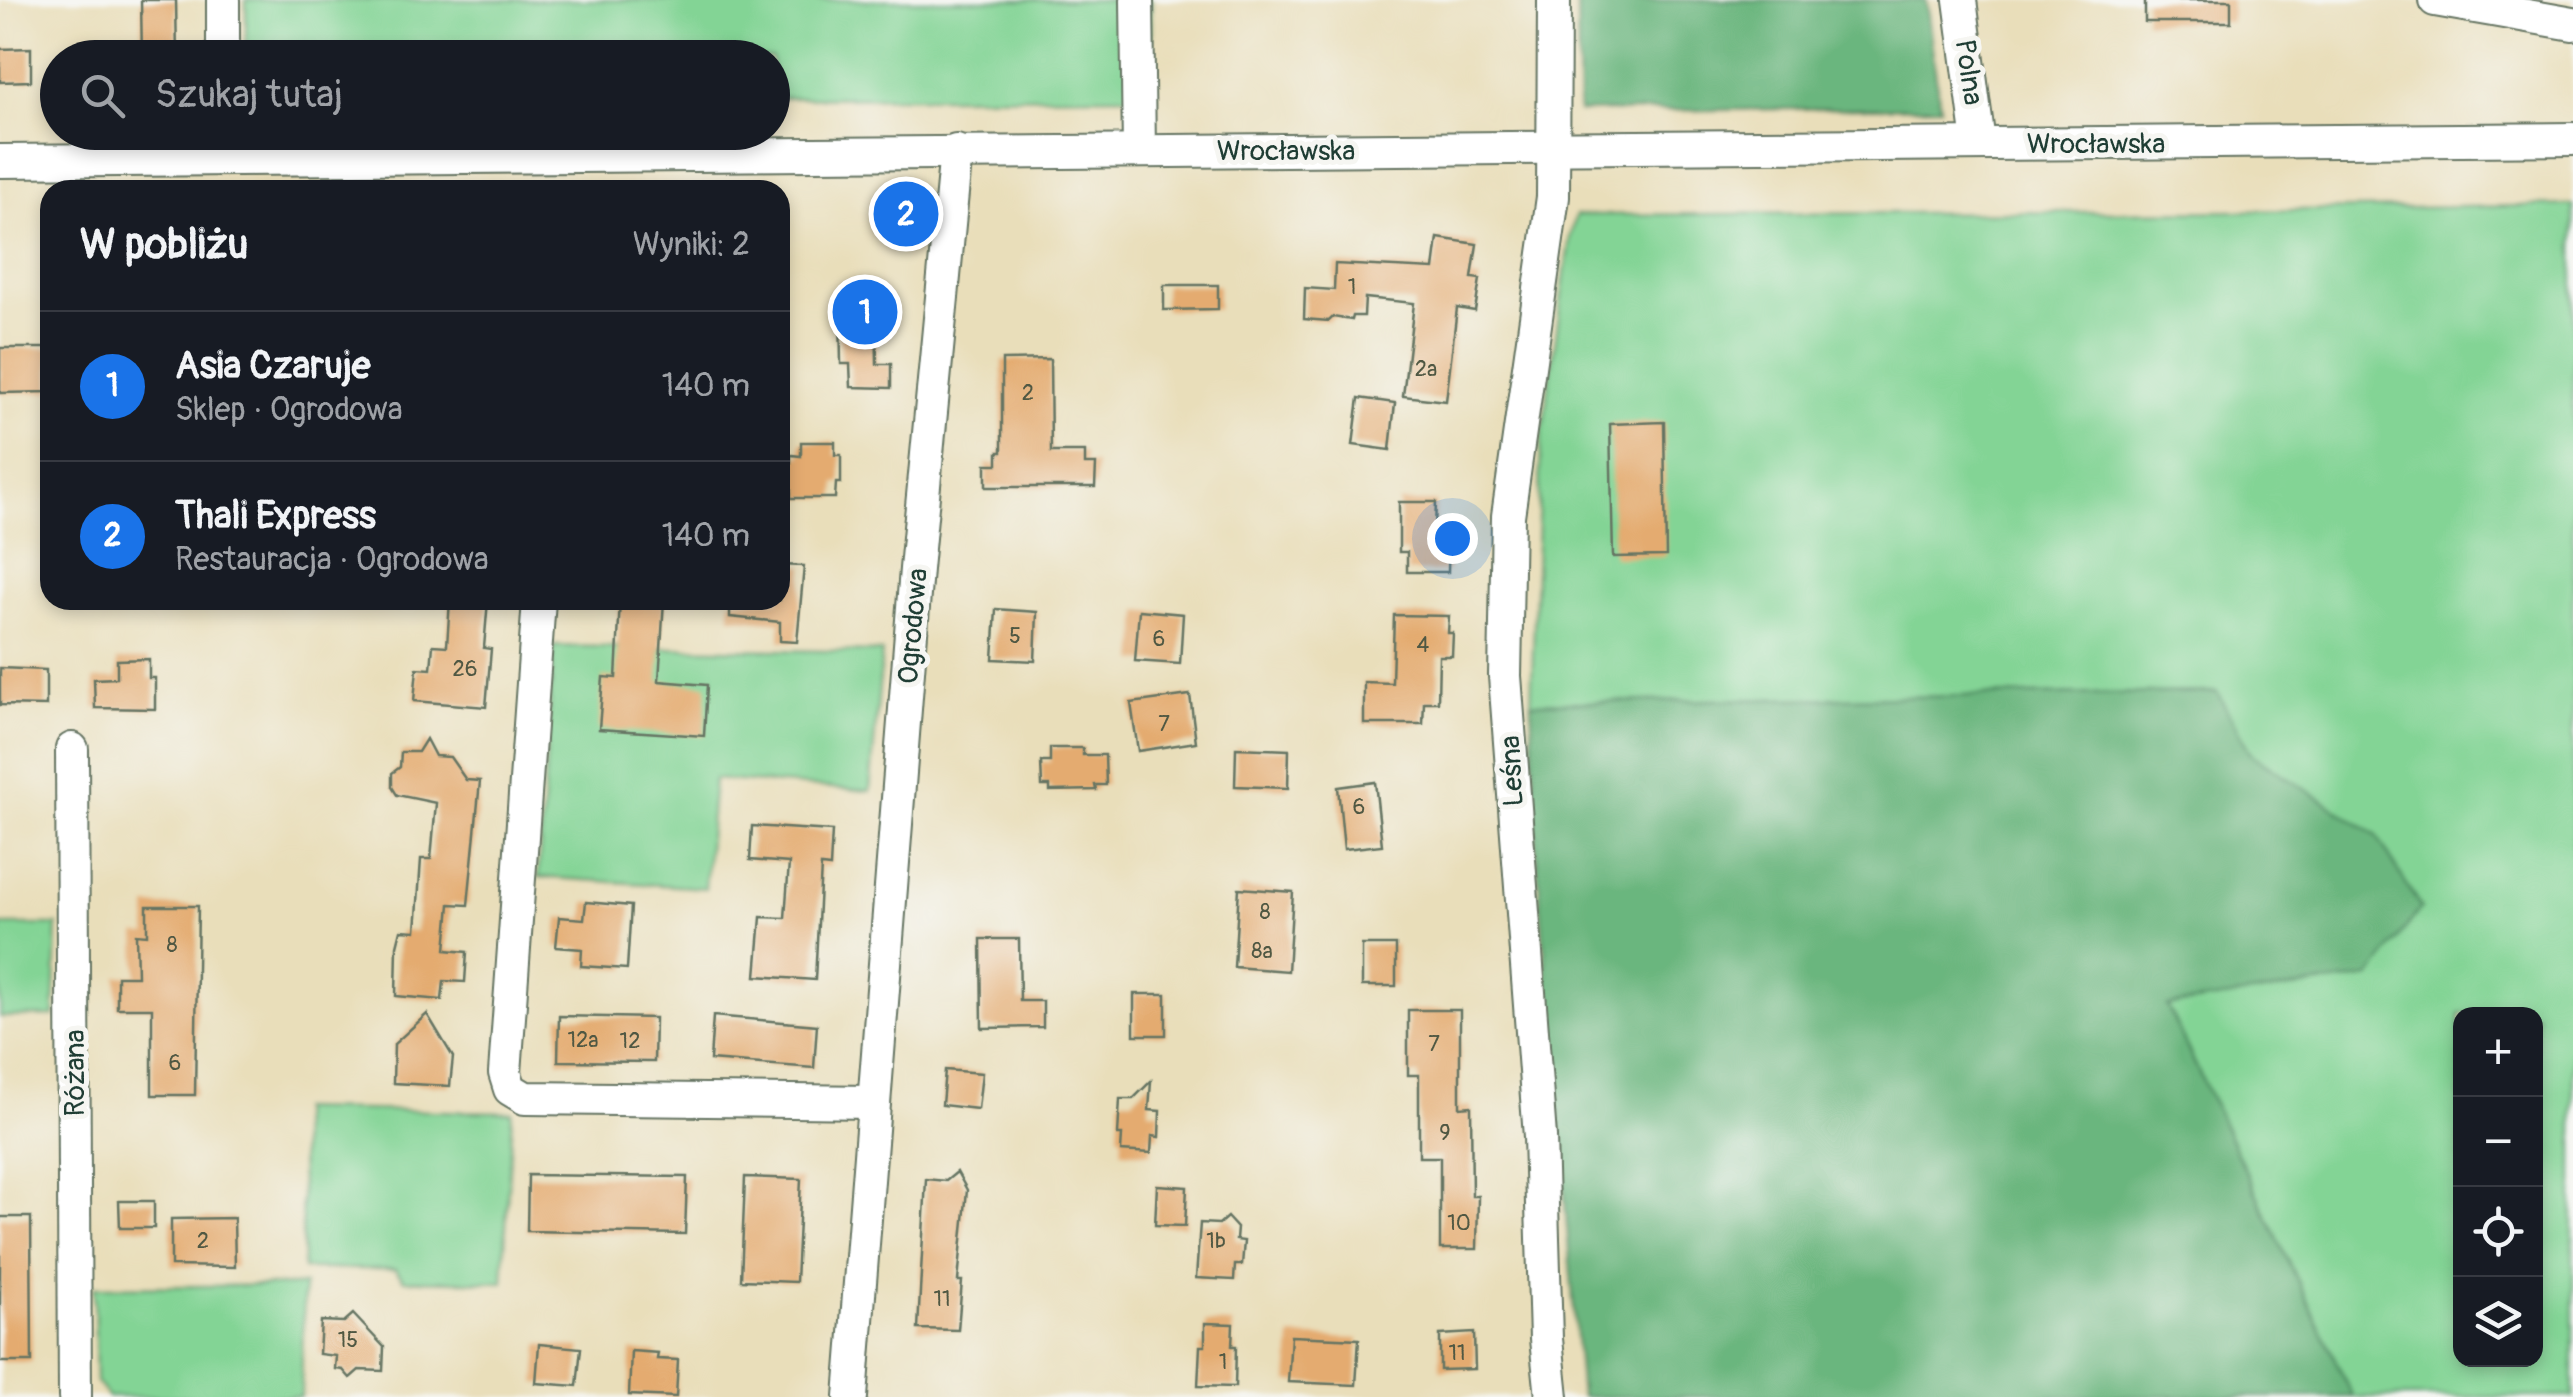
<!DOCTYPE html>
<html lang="pl">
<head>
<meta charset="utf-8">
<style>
  :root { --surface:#171b24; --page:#20242c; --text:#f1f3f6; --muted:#9ea1a6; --line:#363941; --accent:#1a73e8 }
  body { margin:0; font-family:Pangolin,sans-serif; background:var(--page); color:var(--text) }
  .controls { position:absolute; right:30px; bottom:30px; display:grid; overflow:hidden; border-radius:20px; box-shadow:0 5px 15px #0003 }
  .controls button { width:90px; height:90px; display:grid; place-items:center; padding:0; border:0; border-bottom:2px solid var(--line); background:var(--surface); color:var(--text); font:50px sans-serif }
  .you { position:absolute; left:1452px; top:538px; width:35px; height:35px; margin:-25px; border:8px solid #fff; border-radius:50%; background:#1a73e8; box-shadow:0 0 0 15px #1a73e833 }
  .badge { display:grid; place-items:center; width:65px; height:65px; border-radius:50%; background:var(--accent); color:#fff; font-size:32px; font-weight:700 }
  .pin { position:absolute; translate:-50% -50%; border:5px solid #fff; box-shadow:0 2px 10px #0006 }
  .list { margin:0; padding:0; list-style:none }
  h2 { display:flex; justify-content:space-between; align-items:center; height:130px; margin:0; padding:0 40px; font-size:42px }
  h2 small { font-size:32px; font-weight:400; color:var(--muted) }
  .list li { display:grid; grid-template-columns:65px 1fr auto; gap:30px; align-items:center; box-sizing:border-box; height:150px; padding:0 40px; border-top:2px solid var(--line) }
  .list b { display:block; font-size:38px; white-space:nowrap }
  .list p { margin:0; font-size:32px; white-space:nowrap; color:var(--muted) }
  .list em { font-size:32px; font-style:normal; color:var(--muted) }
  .icon { flex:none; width:55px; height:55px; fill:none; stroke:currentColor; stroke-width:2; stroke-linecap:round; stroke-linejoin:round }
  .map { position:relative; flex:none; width:2573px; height:1397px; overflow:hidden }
  .search { position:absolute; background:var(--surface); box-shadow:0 5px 15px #0003; left:40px; top:40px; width:750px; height:110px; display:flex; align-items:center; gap:25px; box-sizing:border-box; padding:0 35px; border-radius:55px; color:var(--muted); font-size:38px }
  .panel { position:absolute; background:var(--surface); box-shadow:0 5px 15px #0003; left:40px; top:180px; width:750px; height:430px; border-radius:30px }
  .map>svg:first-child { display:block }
  .green { fill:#83d495; stroke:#518864; stroke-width:2.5; fill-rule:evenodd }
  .forest { fill:#6ab67e; stroke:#447a59; stroke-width:2.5 }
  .building { fill:#e4ab6f }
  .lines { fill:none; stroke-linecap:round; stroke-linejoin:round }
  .minor-casing { stroke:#667563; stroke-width:36 }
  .minor { stroke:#fff; stroke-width:32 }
  .labels { text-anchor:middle; stroke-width:10; stroke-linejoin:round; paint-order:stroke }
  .number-label { font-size:22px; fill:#505843 }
  .street-label { font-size:28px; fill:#1f3d34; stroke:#f6f6f2 }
</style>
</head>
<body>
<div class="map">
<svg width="2573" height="1397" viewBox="0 0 2573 1397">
  <rect width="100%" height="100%" fill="#f6f6f2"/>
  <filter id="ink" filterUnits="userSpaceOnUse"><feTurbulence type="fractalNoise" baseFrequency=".01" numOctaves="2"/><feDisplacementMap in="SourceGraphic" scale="20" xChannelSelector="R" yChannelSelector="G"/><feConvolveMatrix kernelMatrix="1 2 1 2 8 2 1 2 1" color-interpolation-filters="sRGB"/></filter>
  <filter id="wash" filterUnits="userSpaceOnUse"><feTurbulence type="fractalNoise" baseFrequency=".0048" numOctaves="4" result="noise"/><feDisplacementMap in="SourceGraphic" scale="40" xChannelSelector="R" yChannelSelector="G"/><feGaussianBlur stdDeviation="2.25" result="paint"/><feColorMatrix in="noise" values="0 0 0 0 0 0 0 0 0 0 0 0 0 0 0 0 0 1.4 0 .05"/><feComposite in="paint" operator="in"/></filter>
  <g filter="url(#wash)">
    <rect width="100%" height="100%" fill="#e9deba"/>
    <!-- green -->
    <g class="green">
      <path d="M246,0H1151V96L773,98L772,58L246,57Z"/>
      <path d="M2573,205V1397H2353L2167,1005L2370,977L2377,836L2251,754L2216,692L1531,703L1541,442L1570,237L1576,215L2240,211ZM2460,1014H2536V1360H2460Z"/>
      <path d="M554,646L882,652L870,791L714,779L705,888L538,877Z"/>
      <path d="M0,925H57L54,1016L0,1017Z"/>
      <path d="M299,1109L512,1112L503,1282L404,1280L395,1269H303Z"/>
      <path d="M304,1285L301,1397H108L96,1382L94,1287Z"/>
    </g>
    <!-- forest -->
    <g class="forest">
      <path d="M1577,0H1926L1940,107L1579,112Z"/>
      <path d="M2217,692L2251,754L2377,836L2421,908L2370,977L2167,1006L2353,1397H1581L1537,861L1531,703Z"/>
    </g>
    <g id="blocks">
      <!-- building -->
      <g class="building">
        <path d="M141,0H176L177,58H142Z"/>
        <rect x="2145" y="0" width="86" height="22"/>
        <path d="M31,48V81L0,82V49Z"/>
        <path d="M1438,238L1477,244L1472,278L1480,279L1475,311L1457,308L1446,401L1403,396L1414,303L1365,298L1364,316H1353L1352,320L1333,317L1329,321L1304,319L1305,288L1334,290L1335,264L1434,269Z"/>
        <path d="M1164,285H1218V309L1164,310Z"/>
        <path d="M876,307L877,364H891V388L851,387L850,364H841L840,308Z"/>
        <path d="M0,348H50V392L0,393Z"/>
        <path d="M1050,359L1051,452H1085V464H1096L1095,487H986V464H998V452H1002V360Z"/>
        <path d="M1359,398L1395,403L1390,450L1353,445Z"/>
        <path d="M1664,422L1666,556L1613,557L1610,424Z"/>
        <path d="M801,442H835V455H841V483H836L835,498H791V455L801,456Z"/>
        <path d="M1399,502H1436L1435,528H1449L1448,572H1407V552H1399Z"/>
        <path d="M780,565L804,566L797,642L780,641V622L730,617V600H780Z"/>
        <path d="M450,600H488L484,648L491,649L486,707L414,701L417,668L431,669L433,645L447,646Z"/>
        <path d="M620,600H664L659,681L707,685L704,736L599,729L603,677L616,678Z"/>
        <path d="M996,609L1037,612L1035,661L993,659Z"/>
        <path d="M1139,610L1183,614L1180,664L1135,661Z"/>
        <path d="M1394,615L1449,616L1448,633H1453L1452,656H1439L1438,702H1424L1423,724H1364V682L1392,683Z"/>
        <path d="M149,659V678H155V709L95,708L94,679L117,678V660Z"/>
        <path d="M0,668L46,670V706L0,705Z"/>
        <path d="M1190,695L1196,742L1138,751L1131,703Z"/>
        <path d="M426,739L435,756L450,757L466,780L480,781L468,905L450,904L446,950L467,952L465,982L444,981L442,1000L396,996L397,946L401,930L416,931L421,859H431L436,803L397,795L392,787V773L400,767L401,752H418Z"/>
        <path d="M1050,748H1083V755H1105L1106,785H1095L1096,790L1050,791V786H1042L1041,762H1050Z"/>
        <path d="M1236,748L1289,750L1288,788L1235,786Z"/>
        <path d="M1375,782L1382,845L1344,849L1338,787Z"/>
        <path d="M752,826L832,831L830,867L821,866L815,980L756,976L761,917L785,918L789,863L750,860Z"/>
        <path d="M1239,888L1293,892L1288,971L1234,967Z"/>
        <path d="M586,902L631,906L627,969L581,966L582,949L556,947L559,917L584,919Z"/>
        <path d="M147,906H198L195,1095H152V1008H117V976H137L136,934L147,935Z"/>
        <path d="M981,939H1019L1020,1001H1043V1027L982,1028Z"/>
        <rect x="1362" y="945" width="34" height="41"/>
        <rect x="1134" y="994" width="32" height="41"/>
        <path d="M1408,1010H1460V1107L1471,1106L1472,1196H1478L1477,1249H1440V1157H1419V1075H1408Z"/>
        <path d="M427,1014L453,1057L450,1086L393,1083L394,1044Z"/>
        <path d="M559,1016L655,1018L654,1062L558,1061Z"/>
        <path d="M713,1016L817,1025L814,1068L710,1060Z"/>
        <path d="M945,1070L982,1073L978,1109L942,1105Z"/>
        <path d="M1151,1081L1149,1110L1160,1111L1159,1137L1152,1136L1151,1153L1121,1151L1122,1135H1118L1120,1099H1133Z"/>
        <path d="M957,1172L967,1190L958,1281H962L958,1330L918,1329L926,1179L946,1181Z"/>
        <path d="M528,1175L687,1177L685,1234L527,1231Z"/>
        <path d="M745,1177L801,1179L796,1282L741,1280Z"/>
        <path d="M1157,1185L1187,1187L1185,1226L1155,1225Z"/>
        <path d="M119,1201H154V1228H120Z"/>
        <path d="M0,1217H31L32,1362H0Z"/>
        <path d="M1227,1217L1237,1228L1236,1240L1244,1241L1242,1265H1235L1234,1280L1196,1278L1200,1223L1219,1224Z"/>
        <path d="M234,1218L235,1267L171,1266V1219Z"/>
        <path d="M353,1314L384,1347L383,1371L359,1370L350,1378L343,1370L335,1369L336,1356L319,1354L321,1321L344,1322Z"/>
        <path d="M1205,1323L1233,1324L1232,1346H1236L1235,1387L1198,1386L1200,1346H1205Z"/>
        <path d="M1474,1333L1475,1369L1440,1370V1335Z"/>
        <path d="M1291,1336L1359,1339L1356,1385L1288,1382Z"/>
        <path d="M539,1344L581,1348L577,1386L536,1383Z"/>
        <path d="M631,1351L658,1353L657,1359L678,1360L676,1397L629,1395Z"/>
      </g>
    </g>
  </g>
  <g filter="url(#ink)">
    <use href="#blocks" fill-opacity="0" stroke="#667563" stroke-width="2.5"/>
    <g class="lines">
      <!-- minor casing -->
      <g class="minor-casing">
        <g id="minor">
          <path d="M223,0V58"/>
          <path d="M1137,0L1139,151"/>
          <path d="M1960,0L1979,143"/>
          <path d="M2435,0L2573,24"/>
          <path d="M0,161L2573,139"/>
          <path d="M539,600L505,1073L510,1089L525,1098L873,1102"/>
          <path d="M72,749L75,1397"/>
          <path d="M851,1397L916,569L956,151"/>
          <path d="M1552,1397L1546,1339L1540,1137L1505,676L1508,516L1553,197L1554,0"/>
        </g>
      </g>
      <!-- minor -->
      <use href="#minor" class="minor"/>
    </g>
  </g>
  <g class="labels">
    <!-- number labels -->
    <g class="number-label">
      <text x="1352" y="294">1</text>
      <text x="1426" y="376">2a</text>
      <text x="1028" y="400">2</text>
      <text x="1015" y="643">5</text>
      <text x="1159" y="646">6</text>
      <text x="1423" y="652">4</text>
      <text x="465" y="676">26</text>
      <text x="1164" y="731">7</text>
      <text x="1359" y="814">6</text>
      <text x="1265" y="919">8</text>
      <text x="172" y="952">8</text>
      <text x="1262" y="958">8a</text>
      <text x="583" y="1047">12a</text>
      <text x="630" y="1048">12</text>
      <text x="1434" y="1051">7</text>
      <text x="175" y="1070">6</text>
      <text x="1445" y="1140">9</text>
      <text x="1459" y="1230">10</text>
      <text x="203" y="1248">2</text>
      <text x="1216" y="1248">1b</text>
      <text x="942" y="1306">11</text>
      <text x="348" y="1347">15</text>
      <text x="1457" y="1360">11</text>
      <text x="1223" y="1369">1</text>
    </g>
    <!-- street labels -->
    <g class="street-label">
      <text transform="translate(1970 72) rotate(82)" y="10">Polna</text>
      <text x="2096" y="153">Wrocławska</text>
      <text x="1286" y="160">Wrocławska</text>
      <text transform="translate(912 626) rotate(-85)" y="10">Ogrodowa</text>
      <text transform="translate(1511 771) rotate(-93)" y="10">Leśna</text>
      <text transform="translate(74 1073) rotate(-90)" y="10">Różana</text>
    </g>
  </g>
</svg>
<div class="controls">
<button>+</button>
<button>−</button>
<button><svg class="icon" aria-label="locate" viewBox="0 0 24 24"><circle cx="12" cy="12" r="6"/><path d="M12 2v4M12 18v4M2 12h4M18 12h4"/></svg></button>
<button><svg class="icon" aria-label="layers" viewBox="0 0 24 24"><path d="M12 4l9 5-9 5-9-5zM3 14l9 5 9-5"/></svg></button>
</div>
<div class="you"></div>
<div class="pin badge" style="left:865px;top:312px">1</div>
<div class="pin badge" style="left:906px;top:214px">2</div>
<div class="search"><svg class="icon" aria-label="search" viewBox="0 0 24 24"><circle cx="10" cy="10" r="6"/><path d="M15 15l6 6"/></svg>Szukaj tutaj</div>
<section class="panel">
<h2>W pobliżu<small>Wyniki: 2</small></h2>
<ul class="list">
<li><span class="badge">1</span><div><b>Asia Czaruje</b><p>Sklep · Ogrodowa</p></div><em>140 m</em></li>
<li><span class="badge">2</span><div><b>Thali Express</b><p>Restauracja · Ogrodowa</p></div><em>140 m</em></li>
</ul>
</section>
</div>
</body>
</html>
